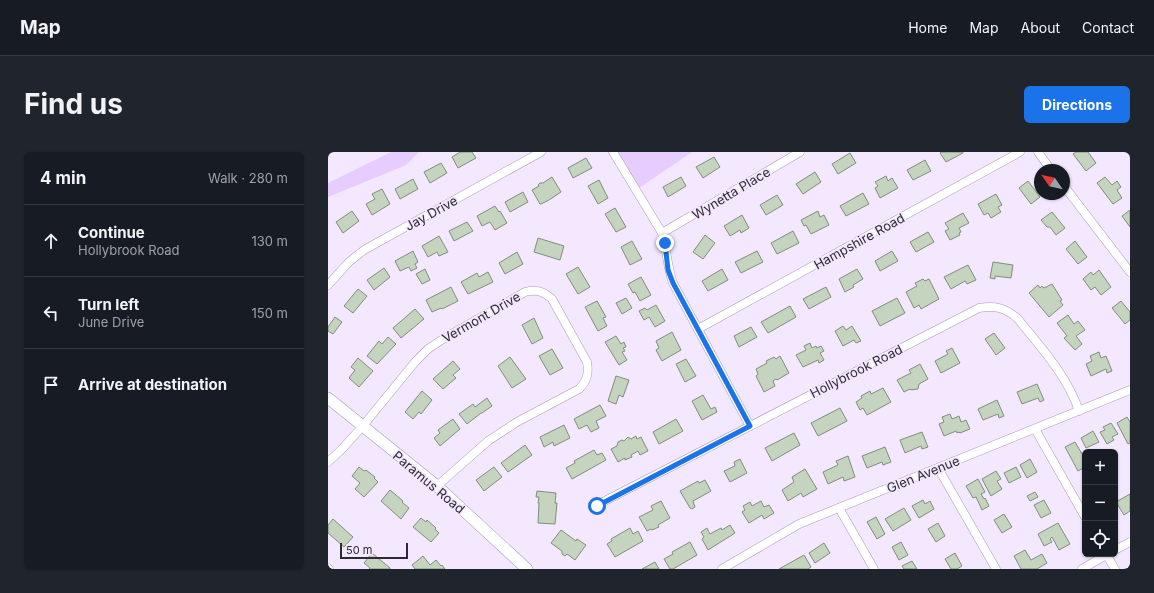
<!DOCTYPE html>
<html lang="en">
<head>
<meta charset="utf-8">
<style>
  :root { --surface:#171b24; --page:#20242c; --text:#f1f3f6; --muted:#9ea1a6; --line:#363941; --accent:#1a73e8 }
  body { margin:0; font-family:Inter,sans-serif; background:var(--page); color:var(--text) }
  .controls { position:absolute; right:12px; bottom:12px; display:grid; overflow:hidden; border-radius:6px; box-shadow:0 1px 3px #0004 }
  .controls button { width:36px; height:36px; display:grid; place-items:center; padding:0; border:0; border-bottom:1px solid var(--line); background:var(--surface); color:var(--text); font:20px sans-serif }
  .compass { position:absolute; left:706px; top:12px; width:36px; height:36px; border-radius:50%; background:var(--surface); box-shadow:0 1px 3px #0004; rotate:304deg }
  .scale { position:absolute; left:12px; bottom:10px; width:68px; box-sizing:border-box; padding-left:4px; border:2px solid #2e2a33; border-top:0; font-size:11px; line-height:14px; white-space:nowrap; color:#2e2a33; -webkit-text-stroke:3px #f3e8ff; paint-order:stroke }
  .stop { position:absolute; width:12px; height:12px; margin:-9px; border:3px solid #1a73e8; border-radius:50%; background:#fff }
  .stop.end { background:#1a73e8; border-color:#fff; box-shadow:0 1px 4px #0008 }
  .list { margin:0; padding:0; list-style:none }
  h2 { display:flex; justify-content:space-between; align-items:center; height:52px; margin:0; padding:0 16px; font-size:17px }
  h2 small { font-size:13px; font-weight:400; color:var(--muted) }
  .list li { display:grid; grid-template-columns:26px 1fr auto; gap:12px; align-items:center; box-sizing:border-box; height:72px; padding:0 16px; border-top:1px solid var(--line) }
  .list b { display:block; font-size:15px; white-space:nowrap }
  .list p { margin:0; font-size:13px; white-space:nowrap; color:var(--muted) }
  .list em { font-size:13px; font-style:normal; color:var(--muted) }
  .icon { flex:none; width:22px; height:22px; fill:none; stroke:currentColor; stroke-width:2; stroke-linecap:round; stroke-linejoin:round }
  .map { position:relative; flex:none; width:802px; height:417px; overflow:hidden; border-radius:6px }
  header { display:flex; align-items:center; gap:24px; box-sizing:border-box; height:56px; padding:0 20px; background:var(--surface); border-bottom:1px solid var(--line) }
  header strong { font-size:19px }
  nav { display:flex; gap:22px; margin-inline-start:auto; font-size:14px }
  .intro { display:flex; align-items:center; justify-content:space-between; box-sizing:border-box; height:96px; padding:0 24px }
  h1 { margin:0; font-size:28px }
  .button { padding:10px 18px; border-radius:6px; background:var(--accent); color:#fff; font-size:14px; font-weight:700 }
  main { display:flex; gap:24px; padding:0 24px }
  aside { flex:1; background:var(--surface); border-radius:6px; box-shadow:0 1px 3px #0004 }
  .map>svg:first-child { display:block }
  .green { fill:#e6ccff }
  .building { fill:#c4d4bf; stroke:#808e7b }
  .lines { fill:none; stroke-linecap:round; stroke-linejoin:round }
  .street-casing { stroke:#a79cb2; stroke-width:9 }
  .secondary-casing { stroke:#a79cb2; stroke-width:12 }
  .street { stroke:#fff; stroke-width:8 }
  .secondary { stroke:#fff; stroke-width:11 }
  .route { stroke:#1a73e8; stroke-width:5 }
  .labels { text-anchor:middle; stroke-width:3.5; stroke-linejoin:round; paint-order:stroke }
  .street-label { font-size:13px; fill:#2e2a33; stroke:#f3e8ff }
</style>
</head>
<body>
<header>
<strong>Map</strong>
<nav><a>Home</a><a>Map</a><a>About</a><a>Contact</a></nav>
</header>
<div class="intro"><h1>Find us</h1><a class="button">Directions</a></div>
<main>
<aside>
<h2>4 min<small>Walk · 280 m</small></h2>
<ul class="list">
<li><svg class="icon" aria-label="ahead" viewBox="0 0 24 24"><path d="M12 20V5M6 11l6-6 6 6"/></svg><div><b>Continue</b><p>Hollybrook Road</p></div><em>130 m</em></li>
<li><svg class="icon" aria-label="left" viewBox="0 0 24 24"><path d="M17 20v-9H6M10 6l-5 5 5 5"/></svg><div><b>Turn left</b><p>June Drive</p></div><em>150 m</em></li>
<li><svg class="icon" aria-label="arrive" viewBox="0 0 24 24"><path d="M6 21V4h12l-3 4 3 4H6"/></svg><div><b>Arrive at destination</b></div></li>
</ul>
</aside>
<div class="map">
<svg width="802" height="417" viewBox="0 0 802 417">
  <rect width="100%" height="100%" fill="#f3e8ff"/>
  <!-- green -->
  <g class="green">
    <path d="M63,0H91L78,13L0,45V31Z"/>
    <path d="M285,0H364L308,38Z"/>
  </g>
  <!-- building -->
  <g class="building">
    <path d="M132,0H144L148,6L130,16L124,5Z"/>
    <path d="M613,0H635V1L618,10L612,1Z"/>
    <path d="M748,0H760L768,11L758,19L745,2Z"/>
    <path d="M522,1L528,11L510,22L504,12Z"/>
    <path d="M386,5L392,15L375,26L368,15Z"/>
    <path d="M258,6L264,16L245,26L240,16Z"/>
    <path d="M597,8L603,19L585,28L579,18Z"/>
    <path d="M113,11L119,21L102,31L96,20Z"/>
    <path d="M487,20L493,30L475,42L468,32Z"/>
    <path d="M558,24L560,29L564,26L570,36L552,46L547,36L550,34L547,30Z"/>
    <path d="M224,25L233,40L221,48L213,52H212L204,38L211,34L210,33L212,31H215Z"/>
    <path d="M353,25L358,34L340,45L335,35Z"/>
    <path d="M777,25L784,33L789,29L793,35L789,38L794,46L785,52L769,31Z"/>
    <path d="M85,27L90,37L72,47L67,37Z"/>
    <path d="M271,28L280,46L270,52L260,34Z"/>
    <path d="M700,29L712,45L703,52L691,36Z"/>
    <path d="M54,37L62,52L44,63L38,52L47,47L44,42Z"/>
    <path d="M195,40L200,50L182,60L177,50Z"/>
    <path d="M535,41L541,52L518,64L512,54Z"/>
    <path d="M668,42L674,53L670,55L673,60L663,66L660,61L656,63L650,52Z"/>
    <path d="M449,43L455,53L438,63L432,53Z"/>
    <path d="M167,54L171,60L172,59L179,71L167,78L162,70L154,74L149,64Z"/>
    <path d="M287,56L298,75L288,80L277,62Z"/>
    <path d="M802,58V75L794,64Z"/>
    <path d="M24,59L31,69L15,81L8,70Z"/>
    <path d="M490,59L492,65L496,63L501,73L483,82L478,73L476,74L473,68Z"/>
    <path d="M724,60L737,76L728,83L722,75H719L713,68Z"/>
    <path d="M635,61L641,71L631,76L633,80L631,81L632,83L622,88L617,79L621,77L617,71Z"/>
    <path d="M414,63L421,76L413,81L412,78L402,84L396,74Z"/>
    <path d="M139,70L145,79L126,89L121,79Z"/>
    <path d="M465,79L471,91L449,102L443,91Z"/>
    <path d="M600,80L606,90L588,100L582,90Z"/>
    <path d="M377,83L387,91L375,107L365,100Z"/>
    <path d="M111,84L120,100L111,104L109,100L100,105L94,94Z"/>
    <path d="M210,86L236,94L232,108L206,100Z"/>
    <path d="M304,89L314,107L302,113L293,95Z"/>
    <path d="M747,89L759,105L750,112L738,97Z"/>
    <path d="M85,99L90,110L87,112L89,116L83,119L81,115L72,119L67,109Z"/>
    <path d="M429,99L435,110L413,121L407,110Z"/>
    <path d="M564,99L570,109L552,119L547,109Z"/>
    <path d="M189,100L195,112L177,122L171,111Z"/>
    <path d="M665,110L685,113L683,126L667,124V127L662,126Z"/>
    <path d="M640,113L648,128L639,132L637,129L623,137L616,125Z"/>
    <path d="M250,115L262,135L250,142L238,122Z"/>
    <path d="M56,116L62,125L46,138L39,128Z"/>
    <path d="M97,117L102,128L94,132L88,122Z"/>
    <path d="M394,117L400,128L380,139L374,129Z"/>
    <path d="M529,117L535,127L525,133L526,135L517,140L511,127Z"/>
    <path d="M771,118L783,135L773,143L767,135L763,138L755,127L763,120L765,123Z"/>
    <path d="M160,120L165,130L140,142L133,130L149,121L151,125Z"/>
    <path d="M313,125L323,143L312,149L307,140L305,141L300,132Z"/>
    <path d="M595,127L597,129L601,127L611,147L593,157L591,153L586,156L578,140L589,134L587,131Z"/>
    <path d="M724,132L734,148L732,149L735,153L721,165L701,141L710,133L712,136L714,134L716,136Z"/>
    <path d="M123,135L130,149L114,157L113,156L104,160L98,148Z"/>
    <path d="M498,135L503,145L481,157L475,147Z"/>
    <path d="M30,137L39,144L25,161L16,154Z"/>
    <path d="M298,146L304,156L294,162L288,151Z"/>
    <path d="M569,146L577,161L552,174L544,159Z"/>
    <path d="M269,149L278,165L275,166L279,174L270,179L257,155Z"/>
    <path d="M793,149L802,160V168L797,172L784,156Z"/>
    <path d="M328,153L337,169L327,175L321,165L316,168L311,159L317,156L319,158Z"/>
    <path d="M462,154L468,165L440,181L433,170Z"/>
    <path d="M87,157L96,167L73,186L65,176Z"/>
    <path d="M740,163L746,172L750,169L757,178L748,184L754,192L747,198L736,186L739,184L729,171Z"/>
    <path d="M7,165L14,170L5,182L0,179V175Z"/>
    <path d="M206,166L215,186L204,192L194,173Z"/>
    <path d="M515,174L518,178L524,174L533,189L528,191L526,188L515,194L507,179Z"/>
    <path d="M423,175L429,185L411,195L406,184Z"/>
    <path d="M344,180L353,198L334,209L328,198L331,196L328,189Z"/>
    <path d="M666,181L677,196L668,203L657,187Z"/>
    <path d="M288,184L293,192L296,190L298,195L295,196L297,199L294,200L299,208L291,213L277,190Z"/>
    <path d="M60,185L68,192L49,212L39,204L51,189L54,192Z"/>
    <path d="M482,191L484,196L488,194L489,196L493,194L496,199L492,201L496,208L491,211L490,208L475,215L468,203L478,198L476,194Z"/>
    <path d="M624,196L632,211L613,221L607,209L620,202L618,199Z"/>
    <path d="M224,197L235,216L222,223L211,204Z"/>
    <path d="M771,200L773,206L778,204L784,219L779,221L778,217L763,224L758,212L764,209L762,204Z"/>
    <path d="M452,204L461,221L449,228L448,227L445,229L447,234L436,240L428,224L430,222L428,217L439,211L438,209L446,205L448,207Z"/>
    <path d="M182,205L198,227L184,236L170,214Z"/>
    <path d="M30,206L45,219L31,235L21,226L27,218L23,215Z"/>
    <path d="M358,207L368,224L357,230L348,212Z"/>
    <path d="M125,209L132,217L125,223L128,226L115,237L105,227Z"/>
    <path d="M592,212L600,227L591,232L590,237L583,238L582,237L576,240L569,228L583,221L581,218Z"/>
    <path d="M288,224L301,228L295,245L291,243L288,252L280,249Z"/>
    <path d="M709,232L716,248L712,250L710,246L694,252L689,240Z"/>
    <path d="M555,236L563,250L539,263L535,256L532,258L528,250L534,246L533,244L542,239L543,242Z"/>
    <path d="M94,239L104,248L93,262L91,260L85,267L77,260Z"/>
    <path d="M375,243L383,257L387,255L389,260L374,268L364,249Z"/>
    <path d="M159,246L164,254L154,261H153L139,272L131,262L145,252L147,255Z"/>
    <path d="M669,248L676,264L671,266L670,262L655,268L650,257Z"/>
    <path d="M272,253L278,264L268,269L271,276L263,280L259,273L251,277L246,267Z"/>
    <path d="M512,256L519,269L490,284L483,271Z"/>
    <path d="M622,262L624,267L631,264L633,270L638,268L642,277L632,281L631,280L629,281L628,279L616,284L611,272L616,270L614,265Z"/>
    <path d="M799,265L802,270V291L800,292L789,271Z"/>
    <path d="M125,267L132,277L112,294L106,286L112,281L110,278Z"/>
    <path d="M348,267L355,279L331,292L325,280Z"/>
    <path d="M783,271L790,282L784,285L786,288L779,292L772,280L777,278L775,275Z"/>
    <path d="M236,273L242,286L226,294L225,290L216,295L212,285Z"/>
    <path d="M765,279L771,290L758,296L753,286Z"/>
    <path d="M594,280L600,295L594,297L593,294L577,301L572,288Z"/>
    <path d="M466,281L472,293L444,309L437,296Z"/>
    <path d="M308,284L309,287L313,285L320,299L312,303L310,299L303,303L304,305L297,308V306L290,310L283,297L289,294L290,290L294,288L296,289L300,285L303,287Z"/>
    <path d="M747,290L757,307V315L750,319L737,295Z"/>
    <path d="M197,293L204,303L180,320L173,311Z"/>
    <path d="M557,295L563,310L555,313L554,310L539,316L534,304Z"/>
    <path d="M266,298L269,303L274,301L278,308L244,327L238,316L247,311L246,309Z"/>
    <path d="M520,304L527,325L516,329L515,325L500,332L495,320L510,313L508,309Z"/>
    <path d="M412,307L419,321L402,330L396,319L407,314L406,310Z"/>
    <path d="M702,307L709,320L699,326L692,313Z"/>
    <path d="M31,315L36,319L38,318L47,325L46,326L50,330L36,345L27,337L32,331L24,324Z"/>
    <path d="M166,315L174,325L156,339L148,328Z"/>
    <path d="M688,315L693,325L681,331L676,321Z"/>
    <path d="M477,317L489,337L475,345L473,341L460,349L454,338L466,330L464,325Z"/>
    <path d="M668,319L673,327L669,329L674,337L663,344L654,327Z"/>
    <path d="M650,327L657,340L653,342L656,347L657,346L661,354L654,358L648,345L645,346L638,334Z"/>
    <path d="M377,328L383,339L365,349L367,355L364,357L362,356L352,339L370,329L371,331Z"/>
    <path d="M62,338L75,349L74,350L81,356L73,367L53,349Z"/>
    <path d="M209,339L228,341L227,351H229L227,372L210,371L211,351H210L211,345H208Z"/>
    <path d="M707,340L710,345L702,349L699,344Z"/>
    <path d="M802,342V359L796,363L788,350Z"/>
    <path d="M595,348L597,352L602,349L606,357L591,366L584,354Z"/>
    <path d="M716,348L723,361L713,366L706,353Z"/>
    <path d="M333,349L342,366L330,373L331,375L324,378L323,377L319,379L311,365L325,358L323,354Z"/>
    <path d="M433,349L436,355L441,353L446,361L436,367L434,363L421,371L414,360L417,358L415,354L422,350L424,354Z"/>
    <path d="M576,356L583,368L565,379L557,367Z"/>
    <path d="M676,362L684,375L674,381L666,368Z"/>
    <path d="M548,365L557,382L549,387L539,370Z"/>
    <path d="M93,366L98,370L99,368L108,376L107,377L111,381L103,390L85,375Z"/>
    <path d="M5,367L25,385L16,395L0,381V373Z"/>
    <path d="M610,371L617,384L608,390L600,377Z"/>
    <path d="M730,371L742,392L731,398L724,385L722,387L724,390L716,394L710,382Z"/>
    <path d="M402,373L407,381L380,398L374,387L376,385L373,380L379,376L382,382L393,376L394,378Z"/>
    <path d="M302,376L305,382L310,379L315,389L287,405L279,392L284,389L283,387Z"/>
    <path d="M233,378L248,389L249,387L258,393L247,408L239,402L237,404L234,402V399L223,391Z"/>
    <path d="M362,390L369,403L345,417H342L336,407L345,402L344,400Z"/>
    <path d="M573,390L580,403L571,408L564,395Z"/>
    <path d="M496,391L502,401L487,411L481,401Z"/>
    <path d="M697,398L703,408L714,402L719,411L709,417H693L686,404Z"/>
    <path d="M44,401L62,416V417H41L42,416L36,411Z"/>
    <path d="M627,401L634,414L629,417H623L617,407Z"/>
    <path d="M476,403L483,415L480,417H451Z"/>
    <path d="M95,404L102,413L108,408L113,414L114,413L117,417H87L84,413Z"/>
    <path d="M584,409L589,417H576L574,414Z"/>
    <path d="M327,410L331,417H314Z"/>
  </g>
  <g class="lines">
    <!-- street casing -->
    <g class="street-casing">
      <g id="street">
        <path d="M285,0L334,81C339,98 339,114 345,131L422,274"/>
        <path d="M710,0L723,18"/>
        <path d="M736,34L802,120"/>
        <path d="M334,81L472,0"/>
        <path d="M0,133L21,110L36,98L213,0"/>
        <path d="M370,177L692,0"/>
        <path d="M707,277L757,365"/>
        <path d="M0,310L13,298L34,275L87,210L100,197L115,187L197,140C208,137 215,139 224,147L259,210C261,222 259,229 251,237L189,270L160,289L109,334"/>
        <path d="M610,316L668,417"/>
        <path d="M269,353L651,156C667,153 678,156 690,167C713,196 739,223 751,259"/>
        <path d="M511,356L546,417"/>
        <path d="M787,398L802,390"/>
        <path d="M778,402L787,417"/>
        <path d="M0,416L1,417"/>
        <path d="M394,417L471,372L802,238"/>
        <path d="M754,417L780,402"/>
      </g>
    </g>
    <!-- secondary casing -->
    <g class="secondary-casing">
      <path id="secondary" d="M0,246L109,334L199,417"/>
    </g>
    <!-- street -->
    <use href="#street" class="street"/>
    <!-- secondary -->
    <use href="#secondary" class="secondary"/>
  </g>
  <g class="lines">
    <!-- route -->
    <path class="route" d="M269,354L422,274L345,131L340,118L337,91"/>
  </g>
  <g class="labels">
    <!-- street labels -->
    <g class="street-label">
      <text transform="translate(403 41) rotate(-31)" y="5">Wynetta Place</text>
      <text transform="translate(103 61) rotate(-29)" y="5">Jay Drive</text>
      <text transform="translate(531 89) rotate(-29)" y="5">Hampshire Road</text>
      <text transform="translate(153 165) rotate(-30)" y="5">Vermont Drive</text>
      <text transform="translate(528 219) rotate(-27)" y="5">Hollybrook Road</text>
      <text transform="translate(595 322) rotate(-22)" y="5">Glen Avenue</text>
      <text transform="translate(101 330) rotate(40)" y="5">Paramus Road</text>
    </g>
  </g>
</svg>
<div class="controls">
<button>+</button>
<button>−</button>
<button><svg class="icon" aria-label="locate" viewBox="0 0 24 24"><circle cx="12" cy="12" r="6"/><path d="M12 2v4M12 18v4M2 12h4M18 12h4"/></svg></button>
</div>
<svg class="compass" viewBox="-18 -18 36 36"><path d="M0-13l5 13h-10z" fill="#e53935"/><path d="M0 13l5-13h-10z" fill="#9ea1a6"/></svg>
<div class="scale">50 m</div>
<div class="stop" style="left:269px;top:354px"></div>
<div class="stop end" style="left:337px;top:91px"></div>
</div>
</main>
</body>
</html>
